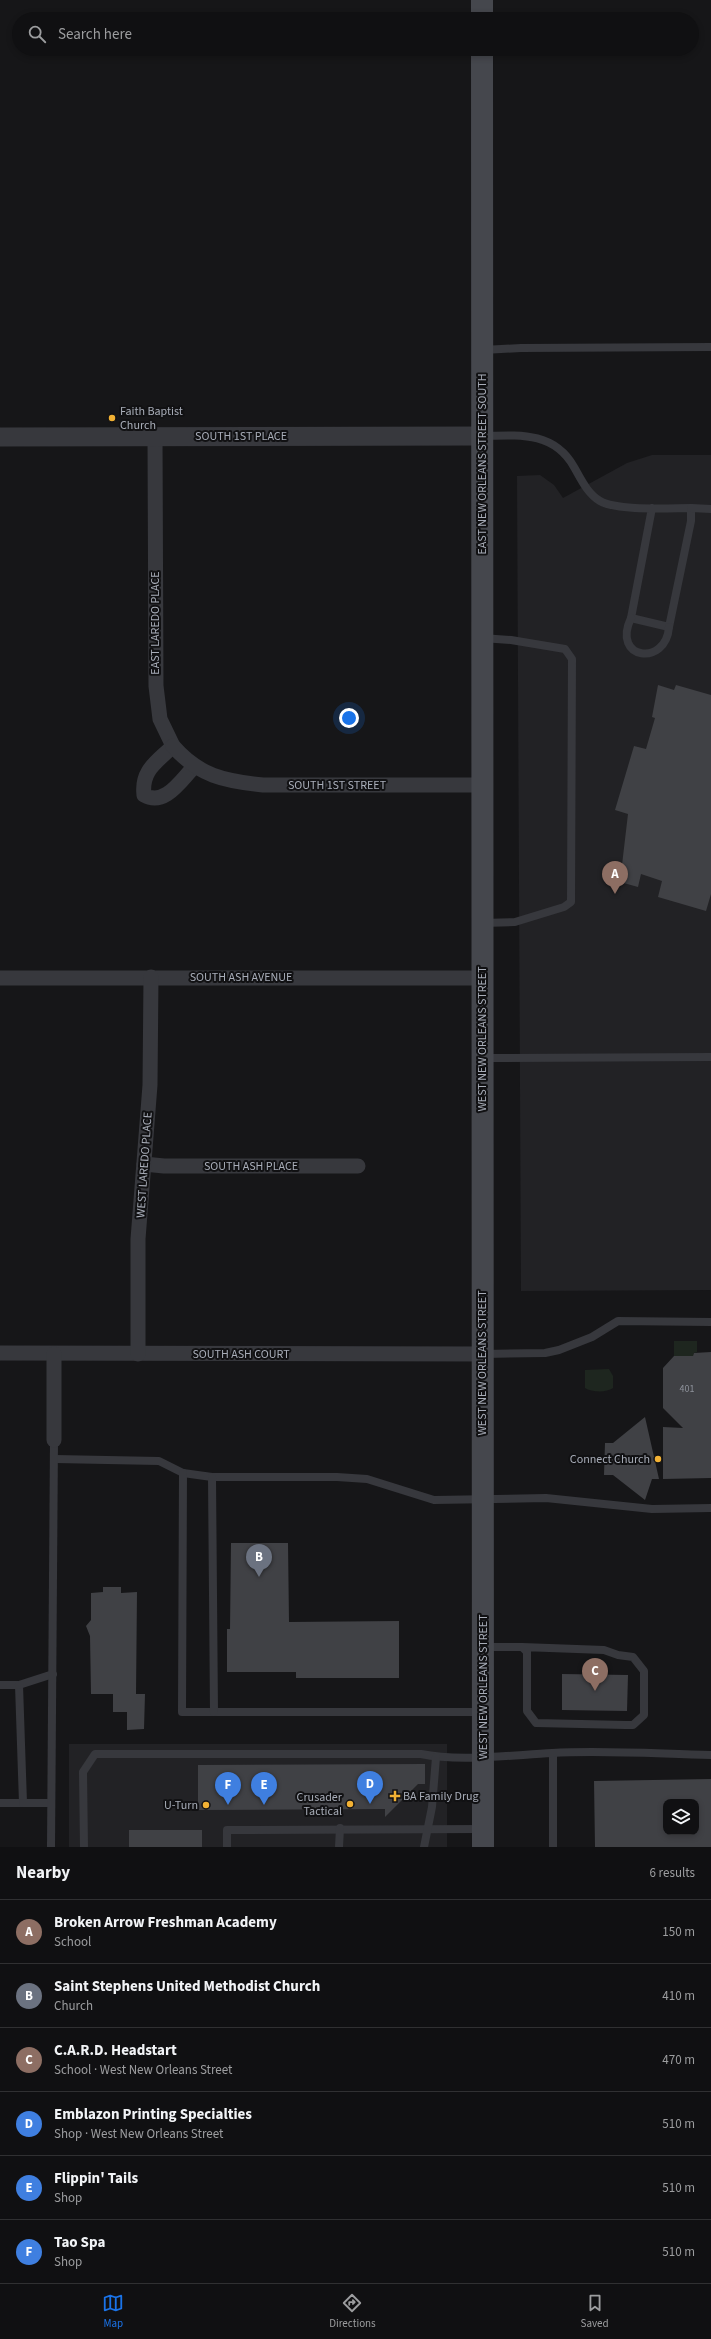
<!DOCTYPE html>
<html lang="en">
<head>
<meta charset="utf-8">
<style>
  :root { --surface:#101012; --page:#1e1e20; --text:#f1f3f6; --muted:#9c9d9f; --line:#303032; --accent:#1a73e8 }
  body { margin:0; font-family:"Source Sans 3",sans-serif; background:var(--page); color:var(--text) }
  .controls { position:absolute; right:12px; bottom:12px; display:grid; overflow:hidden; border-radius:8px; box-shadow:0 2px 6px #0003 }
  .controls button { width:36px; height:36px; display:grid; place-items:center; padding:0; border:0; border-bottom:1px solid var(--line); background:var(--surface); color:var(--text); font:20px sans-serif }
  .you { position:absolute; left:349px; top:718px; width:14px; height:14px; margin:-10px; border:3px solid #fff; border-radius:50%; background:#1a73e8; box-shadow:0 0 0 6px #1a73e833 }
  .badge { display:grid; place-items:center; width:26px; height:26px; border-radius:50%; background:var(--accent); color:#fff; font-size:13px; font-weight:700 }
  .pin { position:absolute; translate:-50% -33px; filter:drop-shadow(0 1px 2px #0008) }
  .pin::after { content:''; position:absolute; top:21px; width:14px; height:12px; background:inherit; clip-path:polygon(0 0,100% 0,50% 100%) }
  .list { margin:0; padding:0; list-style:none }
  h2 { display:flex; justify-content:space-between; align-items:center; height:52px; margin:0; padding:0 16px; font-size:17px }
  h2 small { font-size:13px; font-weight:400; color:var(--muted) }
  .list li { display:grid; grid-template-columns:26px 1fr auto; gap:12px; align-items:center; box-sizing:border-box; height:64px; padding:0 16px; border-top:1px solid var(--line) }
  .list b { display:block; font-size:15px; white-space:nowrap }
  .list p { margin:0; font-size:13px; white-space:nowrap; color:var(--muted) }
  .list em { font-size:13px; font-style:normal; color:var(--muted) }
  .icon { flex:none; width:22px; height:22px; fill:none; stroke:currentColor; stroke-width:2; stroke-linecap:round; stroke-linejoin:round }
  .map { position:relative; flex:none; width:711px; height:1847px; overflow:hidden }
  .search { position:absolute; background:var(--surface); box-shadow:0 2px 6px #0003; left:12px; right:12px; top:12px; height:44px; display:flex; align-items:center; gap:10px; box-sizing:border-box; padding:0 14px; border-radius:22px; color:var(--muted); font-size:15px }
  .sheet { height:436px; background:var(--surface) }
  nav { display:flex; justify-content:space-around; align-items:center; box-sizing:border-box; height:56px; border-top:1px solid var(--line); background:var(--surface); font-size:11px; color:var(--muted) }
  nav a { display:grid; justify-items:center; gap:2px }
  nav .on { color:var(--accent) }
  .map>svg:first-child { display:block }
  .built { fill:#222225 }
  .green { fill:#1e261f }
  .building { fill:#404145; fill-rule:evenodd }
  .lines { fill:none; stroke-linecap:round; stroke-linejoin:round }
  .service { stroke:#37383d; stroke-width:8 }
  .minor { stroke:#37383d; stroke-width:15 }
  .tertiary { stroke:#37383d; stroke-width:19 }
  .secondary { stroke:#45474d; stroke-width:22 }
  .poi-dot { fill:#f2b134; stroke:#111113; stroke-width:1.5 }
  .labels { text-anchor:middle; stroke-width:4; stroke-linejoin:round; paint-order:stroke }
  .number-label { font-size:10px; fill:#8e929b }
  .poi-label { font-size:12px; fill:#a8adb8; stroke:#111113; text-anchor:end }
  .street-label { font-size:12px; fill:#a8adb8; stroke:#111113 }
</style>
</head>
<body>
<div class="map">
<svg width="711" height="1847" viewBox="0 0 711 1847">
  <rect width="100%" height="100%" fill="#161618"/>
  <!-- built -->
  <g class="built">
    <path d="M652,455H711V1290L521,1291L517,476L540,475L554,485L563,498L627,463Z"/>
    <rect x="69" y="1744" width="378" height="103"/>
  </g>
  <!-- green -->
  <g class="green">
    <path d="M674,1341H697V1352L694,1353L693,1356H674Z"/>
    <path d="M609,1369L613,1376V1388C606,1393 591,1392 585,1388V1370Z"/>
  </g>
  <!-- building -->
  <g class="building">
    <path d="M658,685L674,690L676,685L711,695V894L706,911L658,897L662,881L641,874L638,887L620,882L628,814L615,810L634,746L646,749L655,718L652,717Z"/>
    <path d="M711,1352V1478L663,1479V1427L683,1428L663,1408V1368L674,1356H693L694,1353Z"/>
    <path d="M645,1417L659,1479H652L645,1500L613,1475H604L605,1443H613Z"/>
    <path d="M231,1543H288L289,1622L399,1621V1678H296V1672H227V1629H230Z"/>
    <path d="M103,1587H121V1593L137,1592L136,1694H145L144,1729L127,1730V1712H113V1694H91L90,1636L86,1626L91,1620V1593L103,1592Z"/>
    <path d="M562,1674L628,1675L627,1711L562,1710Z"/>
    <path d="M425,1764V1784H418L385,1817V1809L198,1810V1765Z"/>
    <path d="M711,1779V1847H595L594,1781ZM666,1802H696V1832H666Z"/>
    <rect x="129" y="1830" width="73" height="17"/>
  </g>
  <g class="lines">
    <!-- service -->
    <g class="service">
      <path d="M483,350L521,348L711,347"/>
      <path d="M482,436C518,435 554,431 574,467C581,479 587,493 600,501C617,511 669,508 691,508V521L669,627L631,618L652,508"/>
      <path d="M691,508L711,509"/>
      <path d="M631,618C611,660 666,667 669,627"/>
      <path d="M482,638L511,640L565,649L572,659L571,902L564,907L515,922L483,923"/>
      <path d="M483,1058L711,1057"/>
      <path d="M483,1354L545,1353L559,1350L592,1337L618,1321L711,1322"/>
      <path d="M55,1459L159,1461L183,1473L212,1477H337L367,1479L434,1500L546,1498L652,1509L711,1508"/>
      <path d="M183,1473L182,1712H482"/>
      <path d="M212,1477L214,1712"/>
      <path d="M484,1647H522L527,1652V1711L536,1723L626,1725H633L644,1715V1671L633,1657L618,1655L604,1650L522,1647"/>
      <path d="M0,1685H19L23,1803H0"/>
      <path d="M19,1685L53,1674"/>
      <path d="M553,1753V1847"/>
      <path d="M23,1803H51"/>
      <path d="M51,1847L54,1440"/>
      <path d="M84,1847L83,1772L95,1754H421C460,1762 512,1755 552,1753C605,1750 659,1754 711,1755"/>
      <path d="M227,1847V1830L482,1829"/>
      <path d="M339,1847L340,1828"/>
      <path d="M424,1847L432,1807L436,1757"/>
    </g>
    <!-- minor -->
    <g class="minor">
      <path d="M155,436L156,686L160,719L173,746C157,762 141,770 144,795C165,807 181,780 194,767"/>
      <path d="M173,746C199,776 224,781 263,785H482"/>
      <path d="M0,978H482"/>
      <path d="M144,1164L164,1166H358"/>
      <path d="M0,1353L482,1354"/>
      <path d="M138,1354V1239L150,1085L151,977"/>
      <path d="M54,1440V1354"/>
    </g>
    <!-- tertiary -->
    <path class="tertiary" d="M0,437L482,436"/>
    <!-- secondary -->
    <g class="secondary">
      <path d="M482,0V19"/>
      <path d="M482,49L483,1847"/>
    </g>
  </g>
  <!-- markers -->
  <g class="poi-dot">
    <circle cx="112" cy="418" r="4"/>
    <circle cx="658" cy="1459" r="4"/>
    <path d="M393 1790h4v4h4v4h-4v4h-4v-4h-4v-4h4z"/>
    <circle cx="350" cy="1804" r="4"/>
    <circle cx="206" cy="1805" r="4"/>
  </g>
  <g class="labels">
    <!-- number labels -->
    <g class="number-label">
      <text x="687" y="1392">401</text>
    </g>
    <!-- poi labels -->
    <g class="poi-label">
      <text x="120" y="415" text-anchor="start">Faith Baptist<tspan x="120" dy="14">Church</tspan></text>
      <text x="650" y="1463">Connect Church</text>
      <text x="403" y="1800" text-anchor="start">BA Family Drug</text>
      <text x="342" y="1801">Crusader<tspan x="342" dy="14">Tactical</tspan></text>
      <text x="198" y="1809">U-Turn</text>
    </g>
    <!-- street labels -->
    <g class="street-label">
      <text x="241" y="440">SOUTH 1ST PLACE</text>
      <text transform="translate(482 464) rotate(-90)" y="4">EAST NEW ORLEANS STREET SOUTH</text>
      <text transform="translate(155 623) rotate(-90)" y="4">EAST LAREDO PLACE</text>
      <text x="337" y="789">SOUTH 1ST STREET</text>
      <text x="241" y="981">SOUTH ASH AVENUE</text>
      <text transform="translate(482 1039) rotate(-90)" y="4">WEST NEW ORLEANS STREET</text>
      <text transform="translate(144 1165) rotate(-86)" y="4">WEST LAREDO PLACE</text>
      <text x="251" y="1170">SOUTH ASH PLACE</text>
      <text x="241" y="1358">SOUTH ASH COURT</text>
      <text transform="translate(482 1363) rotate(-90)" y="4">WEST NEW ORLEANS STREET</text>
      <text transform="translate(483 1687) rotate(-90)" y="4">WEST NEW ORLEANS STREET</text>
    </g>
  </g>
</svg>
<div class="controls">
<button><svg class="icon" aria-label="layers" viewBox="0 0 24 24"><path d="M12 4l9 5-9 5-9-5zM3 14l9 5 9-5"/></svg></button>
</div>
<div class="you"></div>
<div class="pin badge" style="left:615px;top:894px;background:#8d6e63">A</div>
<div class="pin badge" style="left:259px;top:1577px;background:#6b7280">B</div>
<div class="pin badge" style="left:595px;top:1691px;background:#8d6e63">C</div>
<div class="pin badge" style="left:370px;top:1804px;background:#3f7fe0">D</div>
<div class="pin badge" style="left:264px;top:1805px;background:#3f7fe0">E</div>
<div class="pin badge" style="left:228px;top:1805px;background:#3f7fe0">F</div>
<div class="search"><svg class="icon" aria-label="search" viewBox="0 0 24 24"><circle cx="10" cy="10" r="6"/><path d="M15 15l6 6"/></svg>Search here</div>
</div>
<section class="sheet">
<h2>Nearby<small>6 results</small></h2>
<ul class="list">
<li><span class="badge" style="background:#8d6e63">A</span><div><b>Broken Arrow Freshman Academy</b><p>School</p></div><em>150 m</em></li>
<li><span class="badge" style="background:#6b7280">B</span><div><b>Saint Stephens United Methodist Church</b><p>Church</p></div><em>410 m</em></li>
<li><span class="badge" style="background:#8d6e63">C</span><div><b>C.A.R.D. Headstart</b><p>School · West New Orleans Street</p></div><em>470 m</em></li>
<li><span class="badge" style="background:#3f7fe0">D</span><div><b>Emblazon Printing Specialties</b><p>Shop · West New Orleans Street</p></div><em>510 m</em></li>
<li><span class="badge" style="background:#3f7fe0">E</span><div><b>Flippin' Tails</b><p>Shop</p></div><em>510 m</em></li>
<li><span class="badge" style="background:#3f7fe0">F</span><div><b>Tao Spa</b><p>Shop</p></div><em>510 m</em></li>
</ul>
</section>
<nav>
<a class="on"><svg class="icon" aria-label="map" viewBox="0 0 24 24"><path d="M3 6l6-2 6 2 6-2v14l-6 2-6-2-6 2zM9 4v14M15 6v14"/></svg>Map</a>
<a><svg class="icon" aria-label="directions" viewBox="0 0 24 24"><path d="M12 3l9 9-9 9-9-9zM9 14v-3h6M13 9l2 2-2 2"/></svg>Directions</a>
<a><svg class="icon" aria-label="saved" viewBox="0 0 24 24"><path d="M7 4h10v16l-5-4-5 4z"/></svg>Saved</a>
</nav>
</body>
</html>
